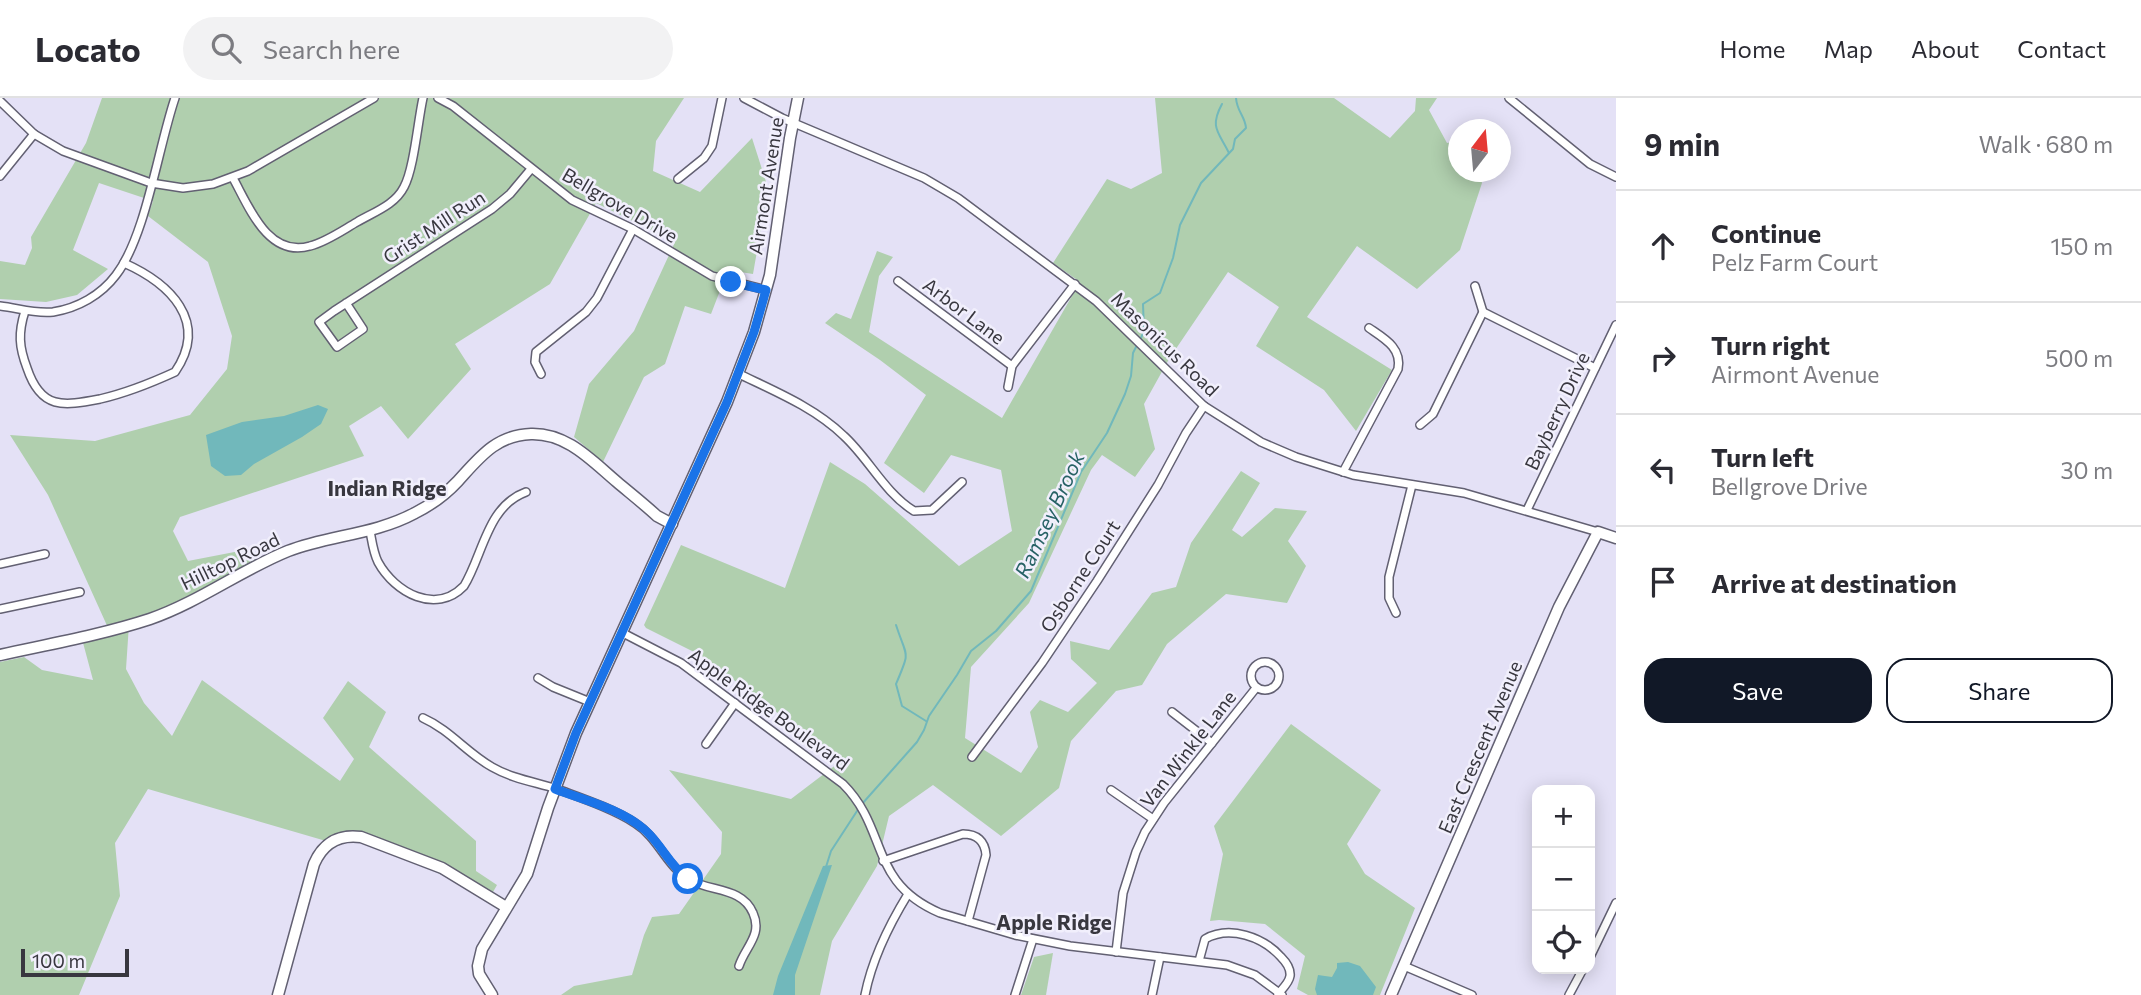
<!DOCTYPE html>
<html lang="en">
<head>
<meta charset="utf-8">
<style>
  :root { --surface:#fff; --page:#f2f2f3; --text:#2b2b33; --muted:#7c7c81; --line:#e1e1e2; --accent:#111827 }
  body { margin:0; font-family:Commissioner,sans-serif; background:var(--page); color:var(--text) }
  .controls { position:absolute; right:21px; bottom:21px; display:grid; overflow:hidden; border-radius:14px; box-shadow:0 4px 18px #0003 }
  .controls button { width:63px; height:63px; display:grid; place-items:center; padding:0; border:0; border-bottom:2px solid var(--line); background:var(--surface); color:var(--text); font:35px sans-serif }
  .compass { position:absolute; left:1448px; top:21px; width:63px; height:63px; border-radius:50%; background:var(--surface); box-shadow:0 4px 18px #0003; rotate:16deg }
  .scale { position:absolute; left:21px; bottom:18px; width:108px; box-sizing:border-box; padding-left:7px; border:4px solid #38373f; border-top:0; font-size:19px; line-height:24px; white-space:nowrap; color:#38373f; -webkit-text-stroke:5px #f1effc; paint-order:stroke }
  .stop { position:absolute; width:21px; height:21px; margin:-16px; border:5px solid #1a73e8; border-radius:50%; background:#fff }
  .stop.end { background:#1a73e8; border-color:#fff; box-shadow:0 2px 7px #0008 }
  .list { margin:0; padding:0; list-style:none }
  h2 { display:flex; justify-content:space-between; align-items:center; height:91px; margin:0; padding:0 28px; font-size:30px }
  h2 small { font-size:23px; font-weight:400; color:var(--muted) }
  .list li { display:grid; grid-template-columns:46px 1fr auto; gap:21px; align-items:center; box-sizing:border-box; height:112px; padding:0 28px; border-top:2px solid var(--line) }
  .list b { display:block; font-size:26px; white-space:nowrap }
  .list p { margin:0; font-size:23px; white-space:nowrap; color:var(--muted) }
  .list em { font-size:23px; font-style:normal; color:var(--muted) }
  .actions { display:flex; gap:14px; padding:21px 28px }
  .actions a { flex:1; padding:16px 0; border:2px solid var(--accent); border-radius:21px; text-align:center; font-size:24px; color:var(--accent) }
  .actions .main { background:var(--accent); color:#fff }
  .icon { flex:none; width:38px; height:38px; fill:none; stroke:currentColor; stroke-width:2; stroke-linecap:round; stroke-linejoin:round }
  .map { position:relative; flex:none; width:1616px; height:897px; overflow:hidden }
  header { display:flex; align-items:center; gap:42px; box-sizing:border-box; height:98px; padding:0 35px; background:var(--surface); border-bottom:2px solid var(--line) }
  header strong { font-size:33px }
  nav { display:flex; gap:38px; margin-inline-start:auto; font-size:24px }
  .search { width:490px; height:63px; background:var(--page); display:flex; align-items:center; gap:18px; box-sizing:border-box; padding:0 24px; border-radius:38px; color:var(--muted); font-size:26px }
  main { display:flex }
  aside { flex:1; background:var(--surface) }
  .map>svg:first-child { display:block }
  .green { fill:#b0cfae }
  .water { fill:#71b8bb }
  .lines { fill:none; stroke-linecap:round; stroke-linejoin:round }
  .stream { stroke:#71b8bb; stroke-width:2 }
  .street-casing { stroke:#626072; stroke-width:10 }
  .secondary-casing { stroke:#626072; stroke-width:13 }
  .street { stroke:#fff; stroke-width:7 }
  .secondary { stroke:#fff; stroke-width:10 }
  .route { stroke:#1a73e8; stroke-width:9 }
  .labels { text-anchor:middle; stroke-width:5; stroke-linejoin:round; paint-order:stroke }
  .street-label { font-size:19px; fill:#38373f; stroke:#f1effc }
  .neighbourhood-label { font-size:21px; font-weight:bold; fill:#38373f; stroke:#f1effc }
  .water-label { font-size:21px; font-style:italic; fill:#276265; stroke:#f1effc }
</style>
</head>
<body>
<header>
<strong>Locato</strong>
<div class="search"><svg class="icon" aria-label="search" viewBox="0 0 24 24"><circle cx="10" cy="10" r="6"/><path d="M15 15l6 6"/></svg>Search here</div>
<nav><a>Home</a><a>Map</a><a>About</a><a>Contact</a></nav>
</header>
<main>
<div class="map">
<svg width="1616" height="897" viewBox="0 0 1616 897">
  <rect width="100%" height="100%" fill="#e4e1f6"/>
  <!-- green -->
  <g class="green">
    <path d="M102,0H684L656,43L653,73L700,94L752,40L768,90L753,176L728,172L711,216L685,208L665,266L644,279L603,364L574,339L589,286L634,233L675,144L596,105L550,186L455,246L471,271L408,341L381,308L349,328L364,358L180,419L173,433L188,463L250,451L258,468L129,526L126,571L144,605L172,638L202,582L340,683L354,661L323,620L348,583L386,614L369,649L476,743V773L497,787L489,801L367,739L326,743L148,691L115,745L120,798L79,897H0V564L24,559L42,572L93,582L82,541L109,532L48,397L10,337L95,343L190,317L227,271L232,238L208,164L148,118L153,103L99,85L73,152L108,171L77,197L46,204L0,201V163L25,167L32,150L31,139L86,45Z"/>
    <path d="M1155,0H1334L1390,40L1415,13L1416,0H1437L1429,12L1447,45L1458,43V74H1479L1482,85L1460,152L1417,191L1357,148L1307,219L1392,272L1356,333L1324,292L1256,248L1279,209L1228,174L1169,261L1144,306L1155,351L1135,379L1102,357L1091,372L1029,505L971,569L965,640L1021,675L1038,649L1030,614L1040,602L1068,614L1097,585L1071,561L1070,543L1109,552L1152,495L1176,489L1191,445L1241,373L1260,385L1232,432L1242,439L1275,410L1307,413L1288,443L1306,468L1287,505L1226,496L1167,546L1142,587L1116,593L1071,643L1059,690L1001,738L933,687L889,718L877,768L832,843L820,897H561L574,888L632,877L644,837L652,819L679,816L721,756L722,734L669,672L791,701L841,663L702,558L646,530L644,527L681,447L785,490L830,364L865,386L959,468L1012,433L1001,372L951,357L924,395L884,365L926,297L880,262L825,225L836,215L851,221L877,153L893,159L879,178L869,234L1002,320L1080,184L1053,165L1107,81L1131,91L1162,75Z"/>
    <path d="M1291,626L1381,692L1347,746L1365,776L1415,810L1380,897H1308L1297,891L1305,858L1265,826L1219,822L1210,823L1223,756L1214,728Z"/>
    <path d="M1053,855L1046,897H1021L1034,859Z"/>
  </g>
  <!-- water -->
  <g class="water">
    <path d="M318,307L328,311L321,326L302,339L254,366L241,377L225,378L211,368L206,337L242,324L284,318Z"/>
    <path d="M832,767L795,877V897H773L778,878L823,768Z"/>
    <path d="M1348,864L1360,868L1376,889L1373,897H1317L1315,891L1318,877L1332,879L1337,870V865Z"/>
  </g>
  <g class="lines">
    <!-- stream -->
    <g class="stream">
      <path d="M1222,6C1209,30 1219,34 1229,55"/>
      <path d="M1140,242L1144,233L1143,206L1160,195L1173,160L1180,127L1201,85L1233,51L1235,41L1246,30C1245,18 1237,14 1236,0"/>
      <path d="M896,527C907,561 911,551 896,586L902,608L926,623"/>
      <path d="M862,706L917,644L924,632L929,618L957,577L971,553L996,533L1031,493L1081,374L1107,335L1125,296L1131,278L1133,255L1137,247"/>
      <path d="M826,769L831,753L859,710"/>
    </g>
    <!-- street casing -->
    <g class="street-casing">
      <g id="street">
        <path d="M438,0L453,8L572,102L633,131L712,178L766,192"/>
        <path d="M744,0L782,20L924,80L958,100L1096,203L1204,308L1261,344L1296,359L1353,377L1464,395L1598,434"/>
        <path d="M1509,0L1590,66L1616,79"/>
        <path d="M0,3L34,36L63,53L151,85L183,90L213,86L248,73L374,0"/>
        <path d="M0,78L34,36"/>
        <path d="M233,80C249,109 268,160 310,148C326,144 343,132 357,124C374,114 395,107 404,89C414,71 418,22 423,0"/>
        <path d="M678,81L704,60L712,48L722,0"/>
        <path d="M898,183L1012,268"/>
        <path d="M1475,188L1483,214L1595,270"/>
        <path d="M346,205L363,231L337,249L319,224L334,213L492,111L510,96L531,71"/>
        <path d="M0,208C18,210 34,216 53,214C78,210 101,197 116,177C146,138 158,50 175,0"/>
        <path d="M25,213C18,235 19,249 27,270C41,312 63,308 100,301C126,295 151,285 175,274C210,223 169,185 124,165"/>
        <path d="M737,275C774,293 814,309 844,338C869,361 884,394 914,413L932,412L962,384"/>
        <path d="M541,276L535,264L536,254L586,214L597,200L633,131"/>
        <path d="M1008,289L1012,268L1075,186"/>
        <path d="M1420,327L1433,316L1483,214"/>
        <path d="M1343,374L1398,271C1402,250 1385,241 1369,230"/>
        <path d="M1527,412L1616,227"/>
        <path d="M370,433C372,443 373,454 378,464C395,495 436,517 464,488C483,457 487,408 526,394"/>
        <path d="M0,466L45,456"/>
        <path d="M0,511L80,494"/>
        <path d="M1396,515L1389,500V479L1412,387"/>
        <path d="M621,534L681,565L843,686C889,732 868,784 940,815L1015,837L1070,848L1227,867L1255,877L1282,897"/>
        <circle cx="1265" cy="578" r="14"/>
        <path d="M538,580L553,589L590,604"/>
        <path d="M1172,614L1212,645"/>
        <path d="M423,620C450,632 467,655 492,669C513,681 535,684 557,691C581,700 614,711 635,725C659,740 666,768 690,782C711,794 742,789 753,815C763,837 745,849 739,868"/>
        <path d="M706,646L735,605"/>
        <path d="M972,659L1042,565L1097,483L1158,387L1186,335L1204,308"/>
        <path d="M1111,692L1153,721"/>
        <path d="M883,763L963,736C977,736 985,743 986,757L968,823"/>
        <path d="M1116,854L1123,795L1136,754L1145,734L1164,705L1256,590"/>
        <path d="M1590,859L1616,805"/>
        <path d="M1199,863L1205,841C1230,827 1263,839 1281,859C1286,864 1291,870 1290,878C1289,885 1282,891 1278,896"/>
        <path d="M1404,868L1472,897"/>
        <path d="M865,897C872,861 889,827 908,796"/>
        <path d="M1015,897L1033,841"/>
        <path d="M1152,897L1160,859"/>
        <path d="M1569,897L1583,871"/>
      </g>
    </g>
    <!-- secondary casing -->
    <g class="secondary-casing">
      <g id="secondary">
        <path d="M0,557C50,546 101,537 150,521C199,504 241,472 288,453C329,437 374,437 415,415C431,407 446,396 458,383C479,360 496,337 531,336C567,335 591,362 617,384C630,395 644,406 657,418L672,426"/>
        <path d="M278,897L314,766C323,745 339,736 361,739L442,770L506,809"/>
        <path d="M492,897L479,876L478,868L482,851L527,776L548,710L576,635L727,304L754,234L770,177L790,40L798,0"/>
        <path d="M1391,897L1559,509L1598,434L1616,440"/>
      </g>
    </g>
    <!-- street -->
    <use href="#street" class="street"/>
    <!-- secondary -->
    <use href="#secondary" class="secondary"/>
  </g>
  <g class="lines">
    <!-- route -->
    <path class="route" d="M688,781C669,767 662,747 645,732C621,711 584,702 555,691L576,635L727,304L754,234L766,192L731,184"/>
  </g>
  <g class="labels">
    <!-- street labels -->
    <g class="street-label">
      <text transform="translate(766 88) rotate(-81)" y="7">Airmont Avenue</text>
      <text transform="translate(620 107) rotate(30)" y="7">Bellgrove Drive</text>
      <text transform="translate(434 129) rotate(-33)" y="7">Grist Mill Run</text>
      <text transform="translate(964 213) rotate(37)" y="7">Arbor Lane</text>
      <text transform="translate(1165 246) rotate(44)" y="7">Masonicus Road</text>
      <text transform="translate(1557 313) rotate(-65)" y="7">Bayberry Drive</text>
      <text transform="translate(230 463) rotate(-26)" y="7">Hilltop Road</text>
      <text transform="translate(1080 478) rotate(-57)" y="7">Osborne Court</text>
      <text transform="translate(769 611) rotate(36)" y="7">Apple Ridge Boulevard</text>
      <text transform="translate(1480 649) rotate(-67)" y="7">East Crescent Avenue</text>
      <text transform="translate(1188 651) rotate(-52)" y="7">Van Winkle Lane</text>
    </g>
    <!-- neighbourhood labels -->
    <g class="neighbourhood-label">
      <text x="387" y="398">Indian Ridge</text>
      <text x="1054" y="832">Apple Ridge</text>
    </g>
    <!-- water labels -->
    <g class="water-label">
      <text transform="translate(1050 417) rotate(-65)" y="7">Ramsey Brook</text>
    </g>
  </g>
</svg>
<div class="controls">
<button>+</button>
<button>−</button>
<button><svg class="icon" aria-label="locate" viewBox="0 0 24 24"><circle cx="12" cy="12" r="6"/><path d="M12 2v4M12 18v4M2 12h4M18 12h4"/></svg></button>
</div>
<svg class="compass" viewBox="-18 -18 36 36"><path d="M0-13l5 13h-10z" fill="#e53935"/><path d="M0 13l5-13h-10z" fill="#7c7c81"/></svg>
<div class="scale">100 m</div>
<div class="stop" style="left:688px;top:781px"></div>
<div class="stop end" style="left:731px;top:184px"></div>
</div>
<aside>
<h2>9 min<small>Walk · 680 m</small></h2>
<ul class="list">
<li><svg class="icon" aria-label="ahead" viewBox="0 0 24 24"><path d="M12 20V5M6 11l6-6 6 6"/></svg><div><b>Continue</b><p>Pelz Farm Court</p></div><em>150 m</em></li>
<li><svg class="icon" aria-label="right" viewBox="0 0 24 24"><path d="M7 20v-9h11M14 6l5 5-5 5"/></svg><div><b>Turn right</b><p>Airmont Avenue</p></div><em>500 m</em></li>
<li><svg class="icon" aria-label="left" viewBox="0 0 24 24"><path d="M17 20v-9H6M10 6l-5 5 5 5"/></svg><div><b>Turn left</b><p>Bellgrove Drive</p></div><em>30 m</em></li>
<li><svg class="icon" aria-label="arrive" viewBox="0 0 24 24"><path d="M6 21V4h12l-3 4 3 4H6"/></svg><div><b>Arrive at destination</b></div></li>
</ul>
<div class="actions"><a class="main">Save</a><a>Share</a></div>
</aside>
</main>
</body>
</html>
